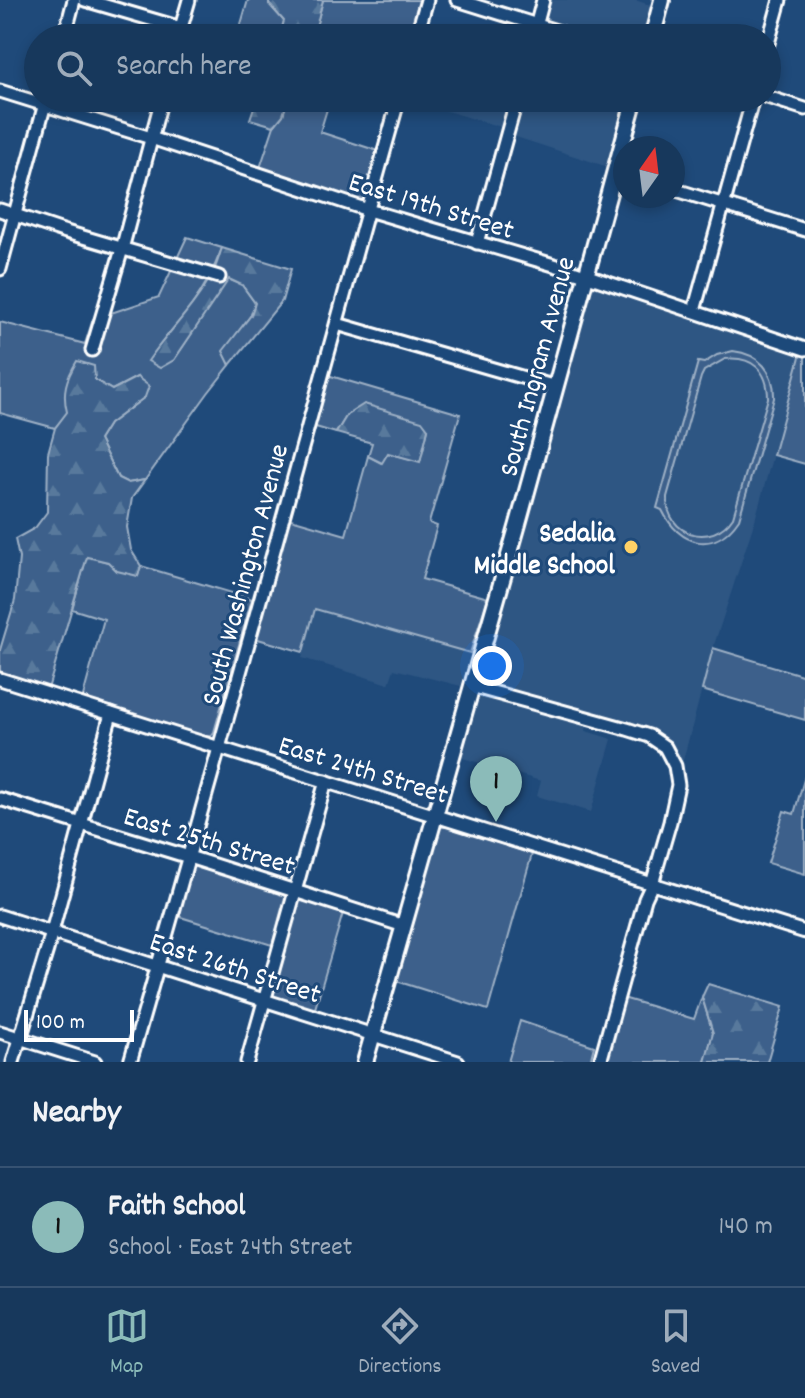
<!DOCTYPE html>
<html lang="en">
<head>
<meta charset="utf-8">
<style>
  :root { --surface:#17385c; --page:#244365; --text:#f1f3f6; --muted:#9eacbb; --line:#365272; --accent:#8bbbb9 }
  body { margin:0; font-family:Dekko,sans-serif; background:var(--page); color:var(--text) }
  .compass { position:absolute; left:613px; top:136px; width:72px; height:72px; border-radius:50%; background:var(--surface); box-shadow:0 4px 12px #0003; rotate:14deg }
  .scale { position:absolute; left:24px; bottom:20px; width:110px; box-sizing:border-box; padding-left:8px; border:4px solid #fff; border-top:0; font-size:22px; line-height:28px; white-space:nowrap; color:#fff; -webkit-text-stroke:6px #1f4a7a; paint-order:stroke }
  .you { position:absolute; left:492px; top:666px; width:28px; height:28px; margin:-20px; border:6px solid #fff; border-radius:50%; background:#1a73e8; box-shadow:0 0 0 12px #1a73e833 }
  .badge { display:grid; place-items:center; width:52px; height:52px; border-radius:50%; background:var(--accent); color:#111; font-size:26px; font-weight:700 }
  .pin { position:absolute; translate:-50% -66px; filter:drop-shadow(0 2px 4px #0008) }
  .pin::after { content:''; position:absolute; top:42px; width:28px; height:24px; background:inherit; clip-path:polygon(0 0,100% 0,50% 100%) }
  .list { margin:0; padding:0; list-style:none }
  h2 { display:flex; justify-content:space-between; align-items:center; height:104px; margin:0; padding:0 32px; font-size:34px }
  h2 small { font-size:26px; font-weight:400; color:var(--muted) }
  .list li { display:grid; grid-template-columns:52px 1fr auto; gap:24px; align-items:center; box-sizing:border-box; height:120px; padding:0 32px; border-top:2px solid var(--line) }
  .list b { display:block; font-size:30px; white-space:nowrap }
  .list p { margin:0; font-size:26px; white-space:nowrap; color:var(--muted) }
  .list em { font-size:26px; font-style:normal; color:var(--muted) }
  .icon { flex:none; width:44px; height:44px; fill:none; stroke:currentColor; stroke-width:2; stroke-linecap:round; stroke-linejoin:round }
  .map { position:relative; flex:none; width:805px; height:1062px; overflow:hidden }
  .search { position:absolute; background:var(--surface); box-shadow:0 4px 12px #0003; left:24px; right:24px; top:24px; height:88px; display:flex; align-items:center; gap:20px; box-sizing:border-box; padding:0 28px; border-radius:44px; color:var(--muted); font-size:30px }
  .sheet { height:224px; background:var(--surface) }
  nav { display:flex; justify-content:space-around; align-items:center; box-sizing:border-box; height:112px; border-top:2px solid var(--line); background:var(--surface); font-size:22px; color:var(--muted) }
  nav a { display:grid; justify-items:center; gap:4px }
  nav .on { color:var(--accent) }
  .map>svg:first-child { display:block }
  .built { fill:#2e5683 }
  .grass { fill:#3c618b; stroke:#9eb0c5; stroke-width:2; fill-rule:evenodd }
  .forest { fill:url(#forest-firs); stroke:#9eb0c5; stroke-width:2 }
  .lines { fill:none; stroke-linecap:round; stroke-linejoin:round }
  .minor-casing { stroke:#fff; stroke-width:17 }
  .major-casing { stroke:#fff; stroke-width:20 }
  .minor { stroke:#1f4a7a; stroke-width:11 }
  .major { stroke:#1f4a7a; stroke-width:14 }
  .poi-dot { fill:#ffd166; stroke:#1f4a7a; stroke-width:3 }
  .labels { text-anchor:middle; stroke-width:6; stroke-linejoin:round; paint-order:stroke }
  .street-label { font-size:28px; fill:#fff; stroke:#1f4a7a }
  .poi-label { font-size:28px; font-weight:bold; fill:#fff; stroke:#1f4a7a; text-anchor:end }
</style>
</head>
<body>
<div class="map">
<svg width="805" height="1062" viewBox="0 0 805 1062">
  <defs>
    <pattern id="forest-firs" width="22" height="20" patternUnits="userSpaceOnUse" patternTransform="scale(2)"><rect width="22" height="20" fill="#3c618b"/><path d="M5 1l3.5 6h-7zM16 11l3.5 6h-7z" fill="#59799c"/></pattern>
  </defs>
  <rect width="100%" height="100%" fill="#1f4a7a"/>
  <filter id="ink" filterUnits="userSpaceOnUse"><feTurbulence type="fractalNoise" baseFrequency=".0125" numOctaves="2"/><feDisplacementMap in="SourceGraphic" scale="16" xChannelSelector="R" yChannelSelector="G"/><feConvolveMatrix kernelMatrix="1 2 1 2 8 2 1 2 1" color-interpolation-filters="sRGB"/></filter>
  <g filter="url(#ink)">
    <!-- built -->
    <g class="built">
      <path d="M546,0H635L653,6L644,38H594L543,22Z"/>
      <path d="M403,98H628L608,167L510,135L501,127Z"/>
      <path d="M590,284L801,353L755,520L713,648L682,764L673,749L657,735L478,683Z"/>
      <path d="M315,608L470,653L461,686L394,669L389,684L302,658Z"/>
      <path d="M474,691L587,724L586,731L612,739L591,812L537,796L541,781L456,756Z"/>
    </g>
    <!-- grass -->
    <g class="grass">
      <path d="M248,0H269V4L284,21L279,38H237Z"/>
      <path d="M323,0H419L408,38H313Z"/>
      <path d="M288,98H304L305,101L327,109L320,132L378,151L365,198L360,200L260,168L274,126L283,115Z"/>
      <path d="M187,237L222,248C214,269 205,287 192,305C178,324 161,341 149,361L174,360L228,279L242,285L255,303L251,315L224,351L230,365L208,393L145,480L128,483L118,478L99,440L109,424L145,397L137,377L112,390L95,380L55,428L0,413V322L85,344L93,319L159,297Z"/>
      <path d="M733,351C759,354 775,371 774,398L739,519C715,555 680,547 662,510L657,508L698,362L704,363L717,355ZM725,359C752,356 768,370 768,398L733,517C712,549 666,536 667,497L701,377L704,371Z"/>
      <path d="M801,353L805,354V464L773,455Z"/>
      <path d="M324,374L460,414L429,523L437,526L422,579L488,598L470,653L315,609L303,652L251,637L284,517L346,535L368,456L381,463L387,453L420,461L428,429L347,415L336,433L309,425Z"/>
      <path d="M87,556L108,562L138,576L141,566L252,599L214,732L211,736L197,737L82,700L104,619L72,609Z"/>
      <path d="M713,648L805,676V720L702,690Z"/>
      <path d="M805,776V874L768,863L784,811L794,814Z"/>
      <path d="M440,827H448L532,854L488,1010L390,979L433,830Z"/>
      <path d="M195,866L282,892L285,897L272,945L174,915L189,869Z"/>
      <path d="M295,898L343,913L314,1012L266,997Z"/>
      <path d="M616,996L694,1019L702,997L713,1033L705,1062H598Z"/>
      <path d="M520,1021L594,1046L590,1062H508Z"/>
    </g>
    <!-- forest -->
    <g class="forest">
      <path d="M269,0H323L313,38H279L284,21L269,4Z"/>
      <path d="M257,98H288L283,115L274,126L250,119Z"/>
      <path d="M222,248L291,269L282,301L230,365L223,351L251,315L255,303L242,285L229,279L174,360L160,368L148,361C169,331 196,305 213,272C217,265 219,256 222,248Z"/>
      <path d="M77,361L94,366L95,380L112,390L137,377L149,386L145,397L109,424L99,440L118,478L128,483L145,480L132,498L127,527L131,550L141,566L138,576L117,571L108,562L87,557L48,689L0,674V650L15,600L19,558L15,539L35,528L47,512L48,453L55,428L67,412C62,392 66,379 77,361Z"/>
      <path d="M364,404L422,421L428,429L420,462L388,453L382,463L368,456L372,443L336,433L347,415Z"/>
      <path d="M708,984L783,1007L767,1062H705L713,1033L702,997Z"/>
    </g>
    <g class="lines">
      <!-- minor casing -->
      <g class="minor-casing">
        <g id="minor">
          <path d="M85,0L181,28"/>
          <path d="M457,0L579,38"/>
          <path d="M64,38L74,0"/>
          <path d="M178,38L189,0"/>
          <path d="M416,38L427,0"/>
          <path d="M533,38L543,0"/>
          <path d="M767,47L780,0"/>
          <path d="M0,91L151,138L368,210L564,268L805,349"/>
          <path d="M767,97L805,109"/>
          <path d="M673,189L805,230"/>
          <path d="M0,210L66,232L219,277"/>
          <path d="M477,243L517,98"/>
          <path d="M0,269L46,100"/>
          <path d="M694,311L753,98"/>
          <path d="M337,324L556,387"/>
          <path d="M92,350L122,249L162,98"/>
          <path d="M0,679L805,932"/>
          <path d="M471,686L627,729L649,736L665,747L675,766L678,785L670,822L652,884L645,899L600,1062"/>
          <path d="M0,799L189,857L404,926"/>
          <path d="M0,916L458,1062"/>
          <path d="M0,1032L95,1062"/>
          <path d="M13,1062L47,950L111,714"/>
          <path d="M130,1062C223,742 309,419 399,98"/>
          <path d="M247,1062L326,781"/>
        </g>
      </g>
      <!-- major casing -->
      <g class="major-casing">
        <g id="major">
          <path d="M652,38L662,0"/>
          <path d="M365,1062L518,524L635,98"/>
        </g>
      </g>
      <!-- minor -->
      <use href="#minor" class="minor"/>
      <!-- major -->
      <use href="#major" class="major"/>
    </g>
  </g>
  <!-- markers -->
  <circle class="poi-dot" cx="631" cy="547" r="8"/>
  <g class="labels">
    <!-- street labels -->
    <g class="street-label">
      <text transform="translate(432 204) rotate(17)" y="10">East 19th Street</text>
      <text transform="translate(535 366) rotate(-75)" y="10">South Ingram Avenue</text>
      <text transform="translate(243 574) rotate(-75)" y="10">South Washington Avenue</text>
      <text transform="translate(364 768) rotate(17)" y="10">East 24th Street</text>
      <text transform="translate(210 839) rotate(17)" y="10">East 25th Street</text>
      <text transform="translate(236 966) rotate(18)" y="10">East 26th Street</text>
    </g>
    <!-- poi labels -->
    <g class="poi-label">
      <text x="615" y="541">Sedalia<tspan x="615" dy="32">Middle School</tspan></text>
    </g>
  </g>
</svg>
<svg class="compass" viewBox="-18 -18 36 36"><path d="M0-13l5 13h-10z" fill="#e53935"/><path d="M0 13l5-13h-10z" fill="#9eacbb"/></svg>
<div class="scale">100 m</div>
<div class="you"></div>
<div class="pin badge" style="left:496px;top:822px">1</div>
<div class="search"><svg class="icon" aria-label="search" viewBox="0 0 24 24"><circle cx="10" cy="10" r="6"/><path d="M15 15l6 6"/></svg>Search here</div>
</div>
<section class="sheet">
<h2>Nearby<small></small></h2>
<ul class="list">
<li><span class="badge">1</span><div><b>Faith School</b><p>School · East 24th Street</p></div><em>140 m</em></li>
</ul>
</section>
<nav>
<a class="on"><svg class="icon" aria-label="map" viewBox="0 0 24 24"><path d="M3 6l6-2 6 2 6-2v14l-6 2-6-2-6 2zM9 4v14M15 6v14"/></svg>Map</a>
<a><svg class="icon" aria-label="directions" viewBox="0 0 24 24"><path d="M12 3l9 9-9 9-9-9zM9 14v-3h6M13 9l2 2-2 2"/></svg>Directions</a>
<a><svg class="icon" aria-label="saved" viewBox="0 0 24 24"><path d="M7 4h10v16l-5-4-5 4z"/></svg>Saved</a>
</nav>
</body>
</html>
